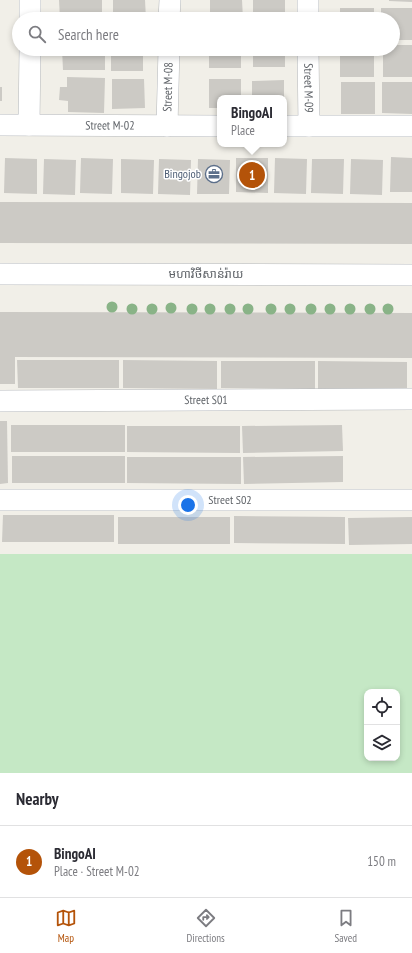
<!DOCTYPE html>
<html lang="en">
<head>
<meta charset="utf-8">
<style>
  :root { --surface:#fff; --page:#f2f2f3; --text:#2b2b33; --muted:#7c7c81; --line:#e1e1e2; --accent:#b45309 }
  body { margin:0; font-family:"PT Sans Narrow","Noto Sans Khmer",sans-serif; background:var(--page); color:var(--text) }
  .controls { position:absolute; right:12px; bottom:12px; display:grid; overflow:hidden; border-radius:8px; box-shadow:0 2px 6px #0003 }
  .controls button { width:36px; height:36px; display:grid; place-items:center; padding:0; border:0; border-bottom:1px solid var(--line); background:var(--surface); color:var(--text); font:20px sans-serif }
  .you { position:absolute; left:188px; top:505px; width:14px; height:14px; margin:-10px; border:3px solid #fff; border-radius:50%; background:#1a73e8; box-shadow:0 0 0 6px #1a73e833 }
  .badge { display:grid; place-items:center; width:26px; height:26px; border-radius:50%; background:var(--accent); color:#fff; font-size:13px; font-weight:700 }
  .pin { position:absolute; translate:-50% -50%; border:2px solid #fff; box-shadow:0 1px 4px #0006 }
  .popup { position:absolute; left:217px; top:95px; width:70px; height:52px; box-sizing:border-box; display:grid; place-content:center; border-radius:8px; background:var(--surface); filter:drop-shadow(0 1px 3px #0005); font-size:13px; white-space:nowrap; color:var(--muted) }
  .popup b { font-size:15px; color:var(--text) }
  .popup::after { content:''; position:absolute; left:50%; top:100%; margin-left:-8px; border:8px solid transparent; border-top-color:var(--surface) }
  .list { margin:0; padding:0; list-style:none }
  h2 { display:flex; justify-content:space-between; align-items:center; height:52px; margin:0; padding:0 16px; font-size:17px }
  h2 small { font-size:13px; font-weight:400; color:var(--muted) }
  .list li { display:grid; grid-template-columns:26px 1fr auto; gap:12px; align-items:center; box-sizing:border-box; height:72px; padding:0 16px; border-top:1px solid var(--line) }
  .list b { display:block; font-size:15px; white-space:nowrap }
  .list p { margin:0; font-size:13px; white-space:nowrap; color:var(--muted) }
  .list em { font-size:13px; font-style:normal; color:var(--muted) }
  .icon { flex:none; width:22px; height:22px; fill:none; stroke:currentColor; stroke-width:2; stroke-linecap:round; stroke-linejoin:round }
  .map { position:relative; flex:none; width:412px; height:773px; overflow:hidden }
  .search { position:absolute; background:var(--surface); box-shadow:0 2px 6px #0003; left:12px; right:12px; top:12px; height:44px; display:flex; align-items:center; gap:10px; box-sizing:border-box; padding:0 14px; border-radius:22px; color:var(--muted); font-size:15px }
  .sheet { height:124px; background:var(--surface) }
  nav { display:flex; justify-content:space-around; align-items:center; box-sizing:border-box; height:56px; border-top:1px solid var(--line); background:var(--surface); font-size:11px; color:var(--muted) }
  nav a { display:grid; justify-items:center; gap:2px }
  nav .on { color:var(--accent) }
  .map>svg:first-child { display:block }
  .green { fill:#c5e8c5; fill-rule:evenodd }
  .building { fill:#cccac5 }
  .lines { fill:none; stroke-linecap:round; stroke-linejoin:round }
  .minor-casing { stroke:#b5b8bc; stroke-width:22 }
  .minor { stroke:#fff; stroke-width:21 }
  .tree { fill:#89b387 }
  .labels { text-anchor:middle; stroke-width:3; stroke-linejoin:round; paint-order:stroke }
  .street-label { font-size:12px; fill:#5f6368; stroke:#fff }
  .service-label { font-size:12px; fill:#4e5e75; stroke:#fff; text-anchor:end }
</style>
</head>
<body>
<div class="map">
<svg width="412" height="773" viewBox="0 0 412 773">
  <rect width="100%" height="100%" fill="#f1efe8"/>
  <!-- green -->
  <path class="green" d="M0,554H412V773H0ZM367,692H397V758H367Z"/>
  <!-- building -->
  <g class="building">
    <path d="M59,0H102V19H60Z"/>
    <path d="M113,0H145L146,19H113Z"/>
    <path d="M210,0H242L243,19H210Z"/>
    <rect x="253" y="0" width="32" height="19"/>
    <path d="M389,0H412V2L389,1Z"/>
    <rect x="340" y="8" width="34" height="11"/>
    <path d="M381,8H412V40H393V19H381Z"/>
    <path d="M393,45H412V77H383V49H393Z"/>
    <path d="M62,49H105V70H63Z"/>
    <rect x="111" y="49" width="32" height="22"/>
    <rect x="209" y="49" width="32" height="19"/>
    <rect x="253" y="49" width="32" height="18"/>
    <rect x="340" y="49" width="34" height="28"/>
    <path d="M67,77L105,78L104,113L68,112V101L59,100L60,87H67Z"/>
    <path d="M112,79H144L145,108L112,109Z"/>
    <path d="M209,79H241V98H220V108H209Z"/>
    <path d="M284,80V98H252V81Z"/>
    <rect x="341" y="82" width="34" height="32"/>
    <path d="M382,82H412V114L382,113Z"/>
    <rect x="0" y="87" width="2" height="14"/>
    <path d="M391,157L412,158V192H390Z"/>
    <path d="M5,158L37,159V194L4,193Z"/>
    <path d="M81,158L113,159L112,194L80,193Z"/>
    <path d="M236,158H268V193L236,192Z"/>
    <path d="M275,158L307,159L306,194L274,193Z"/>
    <path d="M44,159L76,160L75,195L43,194Z"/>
    <path d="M121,159L154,160L153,194L121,193Z"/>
    <path d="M159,159L191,160L190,195L158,194Z"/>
    <path d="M198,159L230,160L229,194H197Z"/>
    <path d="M312,159H344L343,194L311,193Z"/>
    <path d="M351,159L383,160L382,195L350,194Z"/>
    <path d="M0,202L412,203V244L0,243Z"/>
    <path d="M0,312L412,313V358L15,357V384H0Z"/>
    <path d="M17,360H119V388H18Z"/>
    <path d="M123,360L217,361V389L123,388Z"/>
    <path d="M221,361H315V389L221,388Z"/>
    <path d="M318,361L407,362V389H318Z"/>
    <path d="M0,421H7L8,483L0,484Z"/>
    <rect x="11" y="425" width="114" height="27"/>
    <path d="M342,425L343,451L243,453L242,426Z"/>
    <path d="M127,426H240V453L127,452Z"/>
    <rect x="12" y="456" width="113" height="27"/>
    <path d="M343,456V482L244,484L243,457Z"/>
    <path d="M127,457H241V484L127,483Z"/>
    <path d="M3,515H114V542H2Z"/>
    <path d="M234,516L345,517V544L234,543Z"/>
    <rect x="118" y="517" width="112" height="27"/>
    <path d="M412,517V544L349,545L348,518Z"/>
  </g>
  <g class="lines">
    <!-- minor casing -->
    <g class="minor-casing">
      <g id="minor">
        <path d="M308,0V19"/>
        <path d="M30,19V0"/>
        <path d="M169,19L170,0"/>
        <path id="s1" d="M308,49L309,126"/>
        <path id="s2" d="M0,125L220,126"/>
        <path d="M29,125L30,49"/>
        <path id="s3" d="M167,126L169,49"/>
        <path d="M284,126H412"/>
        <path d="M0,274L412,275"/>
        <path id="s4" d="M0,401L412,399"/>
        <path id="s5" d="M0,500H412"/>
      </g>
    </g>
    <!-- minor -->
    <use href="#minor" class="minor"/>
  </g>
  <!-- trees -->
  <g class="tree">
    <circle cx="112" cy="307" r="5.5"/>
    <circle cx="171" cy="308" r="5.5"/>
    <circle cx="132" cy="309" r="5.5"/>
    <circle cx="152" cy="309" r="5.5"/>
    <circle cx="192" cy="309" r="5.5"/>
    <circle cx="210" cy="309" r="5.5"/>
    <circle cx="230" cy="309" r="5.5"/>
    <circle cx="248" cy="309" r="5.5"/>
    <circle cx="271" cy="309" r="5.5"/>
    <circle cx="290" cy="309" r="5.5"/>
    <circle cx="311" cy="309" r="5.5"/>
    <circle cx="330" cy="309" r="5.5"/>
    <circle cx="350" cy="309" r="5.5"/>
    <circle cx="370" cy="309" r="5.5"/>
    <circle cx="388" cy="309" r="5.5"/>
  </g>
  <!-- icons -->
  <defs>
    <g id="office-ring" transform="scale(0.9)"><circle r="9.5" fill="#fff" stroke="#5c6f8a" stroke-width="1.5"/><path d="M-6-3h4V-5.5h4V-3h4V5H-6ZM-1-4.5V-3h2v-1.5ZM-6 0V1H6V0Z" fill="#5c6f8a"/></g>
  </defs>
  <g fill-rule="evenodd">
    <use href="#office-ring" x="214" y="174"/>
  </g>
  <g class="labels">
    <!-- street labels -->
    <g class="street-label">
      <text dy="4" stroke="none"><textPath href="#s3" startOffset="39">Street M-08</textPath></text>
      <text dy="4" stroke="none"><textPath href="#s1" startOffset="39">Street M-09</textPath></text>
      <text dy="4" stroke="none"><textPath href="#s2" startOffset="110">Street M-02</textPath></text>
      <text x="206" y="278">មហាវិថីសាន់រ៉ាយ</text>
      <text dy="4" stroke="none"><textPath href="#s4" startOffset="206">Street S01</textPath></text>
      <text dy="4" stroke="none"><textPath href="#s5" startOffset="230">Street S02</textPath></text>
    </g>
    <!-- service labels -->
    <g class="service-label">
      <text x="201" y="178">Bingojob</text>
    </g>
  </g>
</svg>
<div class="controls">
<button><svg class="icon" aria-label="locate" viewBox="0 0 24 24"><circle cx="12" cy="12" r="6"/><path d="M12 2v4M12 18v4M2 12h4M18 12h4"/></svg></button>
<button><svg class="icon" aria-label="layers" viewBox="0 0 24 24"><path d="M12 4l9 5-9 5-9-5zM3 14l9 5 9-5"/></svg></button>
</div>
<div class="you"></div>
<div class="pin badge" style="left:252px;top:175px">1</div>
<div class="popup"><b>BingoAI</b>Place</div>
<div class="search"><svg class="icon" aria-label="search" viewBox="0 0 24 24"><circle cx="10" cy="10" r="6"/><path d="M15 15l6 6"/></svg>Search here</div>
</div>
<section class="sheet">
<h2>Nearby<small></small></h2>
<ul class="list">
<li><span class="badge">1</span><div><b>BingoAI</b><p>Place · Street M-02</p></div><em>150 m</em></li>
</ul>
</section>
<nav>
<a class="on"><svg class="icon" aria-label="map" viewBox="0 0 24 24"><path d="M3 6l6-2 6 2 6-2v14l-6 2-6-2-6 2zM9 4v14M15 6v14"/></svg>Map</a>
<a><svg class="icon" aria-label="directions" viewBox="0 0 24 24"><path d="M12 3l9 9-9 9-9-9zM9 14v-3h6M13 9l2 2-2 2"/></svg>Directions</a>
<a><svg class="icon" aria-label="saved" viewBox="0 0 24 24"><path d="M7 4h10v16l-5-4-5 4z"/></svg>Saved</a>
</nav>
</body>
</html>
